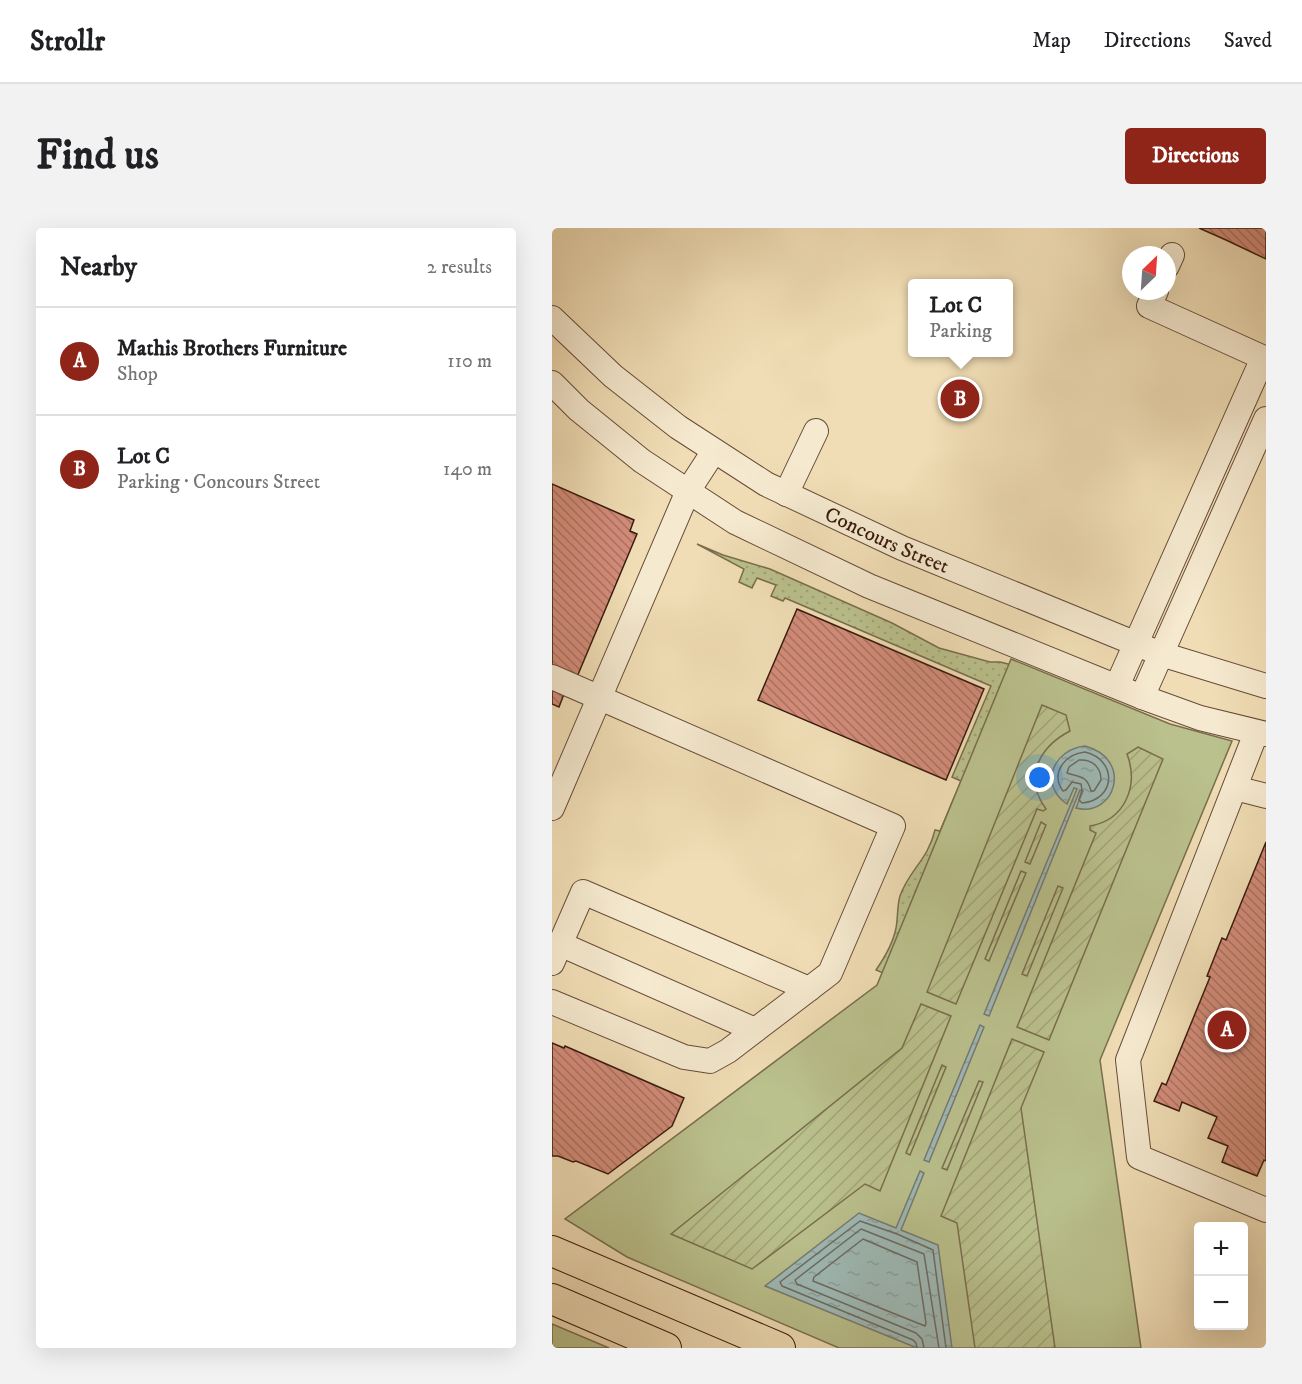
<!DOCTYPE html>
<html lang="en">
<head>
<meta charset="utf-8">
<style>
  :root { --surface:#fff; --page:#f2f2f2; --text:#202124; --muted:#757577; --line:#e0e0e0; --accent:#8f2418 }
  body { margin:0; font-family:"IM FELL DW Pica",serif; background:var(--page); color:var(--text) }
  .controls { position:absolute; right:18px; bottom:18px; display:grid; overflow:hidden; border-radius:6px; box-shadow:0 6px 24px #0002 }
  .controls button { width:54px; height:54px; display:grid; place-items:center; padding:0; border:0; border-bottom:2px solid var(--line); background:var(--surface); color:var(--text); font:30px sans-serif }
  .compass { position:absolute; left:570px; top:18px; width:54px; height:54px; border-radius:50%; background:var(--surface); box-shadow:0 6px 24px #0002; rotate:25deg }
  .you { position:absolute; left:488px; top:550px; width:21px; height:21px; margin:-15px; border:4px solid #fff; border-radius:50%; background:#1a73e8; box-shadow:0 0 0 9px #1a73e833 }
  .badge { display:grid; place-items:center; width:39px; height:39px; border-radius:50%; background:var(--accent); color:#fff; font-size:20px; font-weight:700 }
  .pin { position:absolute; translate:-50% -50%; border:3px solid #fff; box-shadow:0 2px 6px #0006 }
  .popup { position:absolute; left:356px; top:51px; width:105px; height:78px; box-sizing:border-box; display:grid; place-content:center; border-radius:6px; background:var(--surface); filter:drop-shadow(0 2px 4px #0005); font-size:20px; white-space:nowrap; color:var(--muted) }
  .popup b { font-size:22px; color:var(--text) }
  .popup::after { content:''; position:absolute; left:50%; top:100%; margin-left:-12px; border:12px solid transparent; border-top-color:var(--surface) }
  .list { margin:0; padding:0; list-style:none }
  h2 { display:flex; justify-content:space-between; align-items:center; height:78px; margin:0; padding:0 24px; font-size:26px }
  h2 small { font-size:20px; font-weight:400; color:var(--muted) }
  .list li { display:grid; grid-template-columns:39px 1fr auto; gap:18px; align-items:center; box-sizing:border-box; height:108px; padding:0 24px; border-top:2px solid var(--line) }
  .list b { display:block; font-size:22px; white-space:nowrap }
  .list p { margin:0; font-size:20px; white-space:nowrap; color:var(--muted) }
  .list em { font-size:20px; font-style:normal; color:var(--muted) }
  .map { position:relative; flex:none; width:714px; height:1120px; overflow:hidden; border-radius:6px }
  header { display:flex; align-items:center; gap:36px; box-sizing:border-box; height:84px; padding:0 30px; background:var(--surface); border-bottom:2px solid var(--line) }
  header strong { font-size:28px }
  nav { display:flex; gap:33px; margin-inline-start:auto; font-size:21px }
  .intro { display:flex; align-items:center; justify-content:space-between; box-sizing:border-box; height:144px; padding:0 36px }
  h1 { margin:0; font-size:42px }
  .button { padding:15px 27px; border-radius:6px; background:var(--accent); color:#fff; font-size:21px; font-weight:700 }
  main { display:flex; gap:36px; padding:0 36px }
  aside { flex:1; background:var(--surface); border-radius:6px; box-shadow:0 6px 24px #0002 }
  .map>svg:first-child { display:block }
  .grass { fill:url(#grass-dots); stroke:#7a6e4e; stroke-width:1.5 }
  .park { fill:#bac18d; stroke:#7a6e4e; stroke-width:1.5 }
  .garden { fill:url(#garden-furrows); stroke:#7a6e4e; stroke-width:1.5 }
  .water { fill:url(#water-ripples); stroke:#767a73; stroke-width:1.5 }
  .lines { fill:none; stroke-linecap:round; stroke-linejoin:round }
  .shore { stroke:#6c6a62; stroke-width:1.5 }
  .building { fill:url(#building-back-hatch); stroke:#391b0e; stroke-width:1.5 }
  .minor-casing { stroke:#674c38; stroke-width:26 }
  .major-casing { stroke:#391b0e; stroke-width:32 }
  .minor { stroke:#f5e9cf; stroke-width:24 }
  .major { stroke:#f0ddb5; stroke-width:30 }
  .labels { text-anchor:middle; stroke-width:6; stroke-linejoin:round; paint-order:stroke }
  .street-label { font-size:21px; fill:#391b0e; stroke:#f5e9cf }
</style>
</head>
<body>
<header>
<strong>Strollr</strong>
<nav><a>Map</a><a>Directions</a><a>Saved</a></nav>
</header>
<div class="intro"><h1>Find us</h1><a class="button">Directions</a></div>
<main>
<aside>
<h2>Nearby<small>2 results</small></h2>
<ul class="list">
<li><span class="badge">A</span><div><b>Mathis Brothers Furniture</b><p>Shop</p></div><em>110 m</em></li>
<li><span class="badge">B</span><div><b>Lot C</b><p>Parking · Concours Street</p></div><em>140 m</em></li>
</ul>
</aside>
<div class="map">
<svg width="714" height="1120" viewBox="0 0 714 1120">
  <defs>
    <pattern id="grass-dots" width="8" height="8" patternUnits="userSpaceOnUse" patternTransform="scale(1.5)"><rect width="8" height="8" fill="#bac18d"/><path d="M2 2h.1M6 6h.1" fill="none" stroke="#a1a578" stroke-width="1.8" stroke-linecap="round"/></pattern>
    <pattern id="garden-furrows" width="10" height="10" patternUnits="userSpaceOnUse" patternTransform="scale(1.5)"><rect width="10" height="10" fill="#bac18d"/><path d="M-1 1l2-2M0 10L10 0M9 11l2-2" fill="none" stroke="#a1a578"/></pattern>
    <pattern id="water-ripples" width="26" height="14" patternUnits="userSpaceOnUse" patternTransform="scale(1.5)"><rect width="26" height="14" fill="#9ebab7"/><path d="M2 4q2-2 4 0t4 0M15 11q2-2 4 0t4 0" fill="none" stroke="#899f9c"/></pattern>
    <pattern id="building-back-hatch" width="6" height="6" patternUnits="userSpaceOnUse" patternTransform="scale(1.5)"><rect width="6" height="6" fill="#d38c7a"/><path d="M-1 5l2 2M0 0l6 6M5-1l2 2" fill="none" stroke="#ac7262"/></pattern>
  </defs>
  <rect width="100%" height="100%" fill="#f0ddb5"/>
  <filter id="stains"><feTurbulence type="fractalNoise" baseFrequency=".00333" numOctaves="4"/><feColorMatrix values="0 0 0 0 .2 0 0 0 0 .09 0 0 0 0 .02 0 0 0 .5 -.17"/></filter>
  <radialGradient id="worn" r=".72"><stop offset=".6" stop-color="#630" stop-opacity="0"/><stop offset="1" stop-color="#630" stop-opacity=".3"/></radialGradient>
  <!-- grass -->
  <path class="grass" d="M145,316L171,327L218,341L340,395L387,420L438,434H448L456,436L462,441L375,764L324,742C333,729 341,716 344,700C346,690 345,678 348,668C357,642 376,632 383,602L388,603L409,553L400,549L439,458L233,370L231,373L219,368L224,357L205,350L200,360L187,354L192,341Z"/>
  <!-- park -->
  <g class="park">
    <path d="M459,431L618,496L680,513L548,832L589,1120H287L75,1029L13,991L325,757Z"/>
    <path d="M0,1096L57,1120H0Z"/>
  </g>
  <!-- garden -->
  <g class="garden">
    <path d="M490,477L514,487L518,503C487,519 471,550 494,581L491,583L485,581L404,776L375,764Z"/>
    <path d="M586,519L611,531L497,812L465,799L544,605L538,602V598C573,592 587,558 575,526Z"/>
    <path d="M489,594L494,597L478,636L473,634Z"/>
    <path d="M469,643L474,645L437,733L433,731Z"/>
    <path d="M506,658L511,660L475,748L470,746Z"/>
    <path d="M369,776L399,788L328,963L313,956L200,1041L119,1006L350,820Z"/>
    <path d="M460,811L492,824L469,880L503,1120H423L405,995L389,988Z"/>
    <path d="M390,837L394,839L358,927L354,925Z"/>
    <path d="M427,853L431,854L395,942L390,940Z"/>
  </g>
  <!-- water -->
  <g class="water">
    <path d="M533,518C582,531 563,590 524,580L531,563L528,562L437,788L432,786L525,561L522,560L515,576C486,556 502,521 533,518Z"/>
    <path d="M428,797L432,799L377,934L372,932Z"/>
    <path d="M368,943L372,945L349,1002L386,1017L400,1120H365L213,1058L307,985L344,1000Z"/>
  </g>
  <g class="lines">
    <!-- shore -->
    <g class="shore">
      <path d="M533,524C566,532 564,572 530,575L527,572L530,562L529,556L520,554L514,562L511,563C498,545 513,526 533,524Z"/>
      <path d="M527,532C540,531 549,539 549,552L542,563H539C535,547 527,549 515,545L517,539Z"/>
      <path d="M311,1011L365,1034L374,1095L373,1098L261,1053L262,1049Z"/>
      <path d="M365,1120L364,1115L361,1112L230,1058L228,1054L308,993L345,1006L381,1022L394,1120"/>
      <path d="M372,1120L370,1111L364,1105L245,1056L243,1052L309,1001L372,1026L387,1120"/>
    </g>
  </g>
  <!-- building -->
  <g class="building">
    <path d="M647,0H714V31L674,12Z"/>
    <path d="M0,256L82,292L78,303L85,306L17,468L12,466L7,479L0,476Z"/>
    <path d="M245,381L432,461L394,552L206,472Z"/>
    <path d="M714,614V933L712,932L705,948L670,934L676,918L656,910L665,889L630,874L627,883L602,873L610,855L614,857L658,749L655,748L670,710L674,712Z"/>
    <path d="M0,815L12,820L13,818L132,870L120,898L56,946L24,933L21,934L6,928H0Z"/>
  </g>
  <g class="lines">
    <!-- minor casing -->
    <g class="minor-casing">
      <g id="minor">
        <path d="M615,38L620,27"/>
        <path d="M604,63L597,78L714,131"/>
        <path id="s1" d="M0,90L61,148L126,199L214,256L350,320L609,426L714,458"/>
        <path d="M0,155L27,182L90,233L183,294L317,358L590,469L648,490L714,506"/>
        <path d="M234,266L264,203"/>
        <path d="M0,449L341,598L278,745L176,823L158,833L132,829L0,774"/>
        <path d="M565,458L711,130"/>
        <path d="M590,469L714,191"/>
        <path d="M704,505L576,832L587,929L714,982"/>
        <path d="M683,560L714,568"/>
        <path d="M0,580L136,263L162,223"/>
        <path d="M8,716L203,802"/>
        <path d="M0,735L31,664L257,761"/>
      </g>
    </g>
    <!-- major casing -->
    <g class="major-casing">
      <g id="major">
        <path d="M0,1023L228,1120"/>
        <path d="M0,1071L114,1120"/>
      </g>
    </g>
    <!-- minor -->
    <use href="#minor" class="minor"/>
    <!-- major -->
    <use href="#major" class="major"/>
  </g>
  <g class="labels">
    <!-- street labels -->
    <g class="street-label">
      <text dy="7" stroke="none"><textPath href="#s1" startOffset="405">Concours Street</textPath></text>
    </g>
  </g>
  <rect width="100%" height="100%" filter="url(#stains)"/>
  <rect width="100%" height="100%" fill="url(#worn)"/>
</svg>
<div class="controls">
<button>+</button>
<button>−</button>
</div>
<svg class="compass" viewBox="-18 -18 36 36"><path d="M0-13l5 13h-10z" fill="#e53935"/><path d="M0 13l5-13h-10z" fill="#757577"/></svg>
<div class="you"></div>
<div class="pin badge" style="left:675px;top:802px">A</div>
<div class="pin badge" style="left:408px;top:171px">B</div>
<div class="popup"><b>Lot C</b>Parking</div>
</div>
</main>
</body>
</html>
